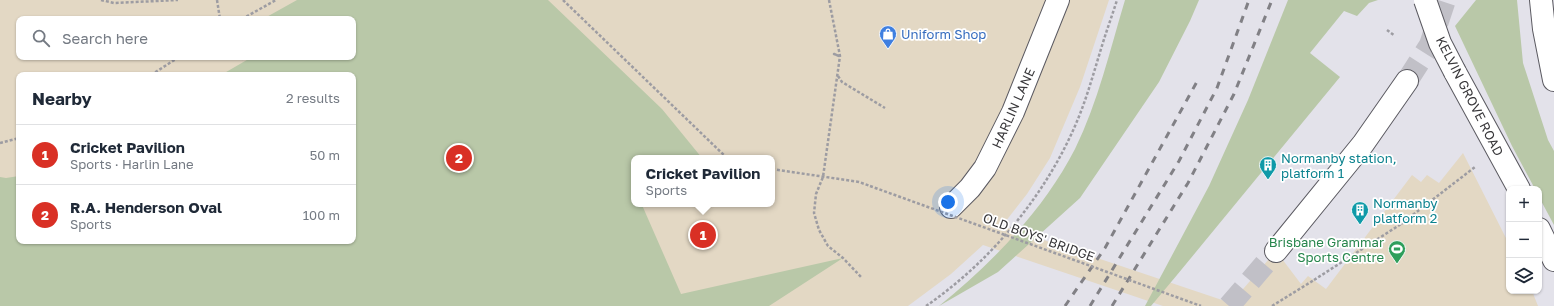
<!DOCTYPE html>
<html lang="en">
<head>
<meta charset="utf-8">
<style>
  :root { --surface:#fff; --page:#f6f6f7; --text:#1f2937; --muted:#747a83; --line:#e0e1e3; --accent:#d93025 }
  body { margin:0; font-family:"Golos Text",sans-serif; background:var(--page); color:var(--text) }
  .controls { position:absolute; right:12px; bottom:12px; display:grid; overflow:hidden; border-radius:8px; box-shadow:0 1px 3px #0004 }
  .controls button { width:36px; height:36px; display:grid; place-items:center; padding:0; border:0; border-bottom:1px solid var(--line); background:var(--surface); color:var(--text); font:20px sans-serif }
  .you { position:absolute; left:948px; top:202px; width:14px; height:14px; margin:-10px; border:3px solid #fff; border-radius:50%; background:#1a73e8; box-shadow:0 0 0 6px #1a73e833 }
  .badge { display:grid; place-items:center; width:26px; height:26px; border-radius:50%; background:var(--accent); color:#fff; font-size:13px; font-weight:700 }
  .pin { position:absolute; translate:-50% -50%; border:2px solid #fff; box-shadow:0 1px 4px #0006 }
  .popup { position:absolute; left:631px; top:155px; width:144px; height:52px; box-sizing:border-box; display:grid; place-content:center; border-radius:8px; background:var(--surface); filter:drop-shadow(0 1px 3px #0005); font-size:13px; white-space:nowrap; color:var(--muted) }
  .popup b { font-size:15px; color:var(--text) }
  .popup::after { content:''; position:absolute; left:50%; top:100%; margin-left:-8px; border:8px solid transparent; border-top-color:var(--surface) }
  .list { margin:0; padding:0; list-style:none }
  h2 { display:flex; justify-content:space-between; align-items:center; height:52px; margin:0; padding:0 16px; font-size:17px }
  h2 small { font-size:13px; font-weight:400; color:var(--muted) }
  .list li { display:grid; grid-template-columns:26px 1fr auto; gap:12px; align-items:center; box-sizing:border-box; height:60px; padding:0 16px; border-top:1px solid var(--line) }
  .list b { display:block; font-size:15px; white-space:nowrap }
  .list p { margin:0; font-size:13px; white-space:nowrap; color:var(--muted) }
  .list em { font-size:13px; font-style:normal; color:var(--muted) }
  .icon { flex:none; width:22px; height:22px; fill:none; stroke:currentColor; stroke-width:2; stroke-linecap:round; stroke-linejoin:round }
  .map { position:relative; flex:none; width:1554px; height:306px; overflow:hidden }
  .search { position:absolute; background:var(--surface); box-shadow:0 1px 3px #0004; left:16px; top:16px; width:340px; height:44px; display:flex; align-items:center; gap:10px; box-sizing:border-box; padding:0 14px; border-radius:8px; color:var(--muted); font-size:15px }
  .panel { position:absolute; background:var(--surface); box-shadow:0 1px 3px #0004; left:16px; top:72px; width:340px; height:172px; border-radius:8px }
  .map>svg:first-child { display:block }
  .education { fill:#e3d8c4; fill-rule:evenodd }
  .green { fill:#b9c8a8 }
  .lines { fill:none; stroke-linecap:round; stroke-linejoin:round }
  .minor-tunnel { stroke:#c1c0c7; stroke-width:22; stroke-dasharray:22 11; stroke-linecap:butt }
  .minor-casing { stroke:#5b5a61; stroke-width:24 }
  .major-casing { stroke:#5b5a61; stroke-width:24 }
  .path { stroke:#9d9ca2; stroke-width:2.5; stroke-dasharray:3 2; stroke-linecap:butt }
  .minor { stroke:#fff; stroke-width:22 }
  .major { stroke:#fff; stroke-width:22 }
  .rail { stroke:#818085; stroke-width:3; stroke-dasharray:7 7; stroke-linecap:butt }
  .major-bridge-casing { stroke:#5b5a61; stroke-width:24; stroke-linecap:butt }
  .path-bridge { stroke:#9d9ca2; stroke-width:2.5; stroke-dasharray:3 2; stroke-linecap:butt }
  .major-bridge { stroke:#fff; stroke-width:22 }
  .labels { text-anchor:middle; stroke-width:3.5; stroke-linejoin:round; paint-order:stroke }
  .shop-label { font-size:13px; fill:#366cbe; stroke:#fff; text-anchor:start }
  .street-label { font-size:13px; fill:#38373a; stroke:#fff }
  .culture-label { font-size:13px; fill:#0d838f; stroke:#fff; text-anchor:start }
  .leisure-label { font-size:13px; fill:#27864d; stroke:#fff; text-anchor:end }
</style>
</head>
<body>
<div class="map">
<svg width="1554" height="306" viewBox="0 0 1554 306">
  <rect width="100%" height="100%" fill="#e3e2ea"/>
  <!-- education -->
  <path class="education" d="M0,0H1109L1080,87L1050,158L1027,194L1002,226L1231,303L1276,251L1301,284L1308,276L1326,289L1412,175L1421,182L1427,175L1439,183L1463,153L1509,244V291H1532L1538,306H1163L983,245L951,274L908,306H0ZM19,19H353V57H19ZM19,75H353V241H19ZM634,158H772V204H634Z"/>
  <!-- green -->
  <g class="green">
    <path d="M297,0H548L662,109L702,158H634V204H644L642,205L681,294L843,258L769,306H0V177L6,178L19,176V241H353V75H221L252,57H353V19H263Z"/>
    <path d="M1125,0H1199L1190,21L1159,82L1080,198L998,272L939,306C992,263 1043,211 1075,149C1098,102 1110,50 1125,0Z"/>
    <path d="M1288,0H1378L1369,3L1357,16L1344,11L1310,53L1340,77L1177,275L1151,306H1145L1209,186L1248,100Z"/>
    <path d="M1476,0H1517L1523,63L1548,140L1554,151V225L1539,197V189H1535L1512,146L1455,26Z"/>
  </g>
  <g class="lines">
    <!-- minor-tunnel -->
    <g class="minor-tunnel">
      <path d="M1407,81L1430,45L1445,0"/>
      <path d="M1229,306L1276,251"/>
    </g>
    <!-- minor casing -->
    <g class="minor-casing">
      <g id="minor">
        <path d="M951,207L970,188L985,168L1013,112L1058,0"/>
        <path d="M1276,251L1363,144L1407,81"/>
      </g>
    </g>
    <!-- major casing -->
    <g class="major-casing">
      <g id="major">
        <path d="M1541,0L1544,29L1554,80"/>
        <path d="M1455,72L1519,189"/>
        <path d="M1539,229L1554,260"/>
      </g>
    </g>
    <!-- path -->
    <g class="path">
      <path d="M101,0L114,3L178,0"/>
      <path d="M217,0L220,19"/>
      <path d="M563,0L727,158"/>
      <path d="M829,0L840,56L823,177L816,194L814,213L819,230L828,246L843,258L862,278"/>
      <path d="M242,19L276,0"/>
      <path d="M1387,30L1395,36"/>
      <path d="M839,56L834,54L840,56"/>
      <path d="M242,57L245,61"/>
      <path d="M151,75L179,57"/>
      <path d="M838,76L842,82L885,108"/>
      <path d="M0,143L19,138"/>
      <path d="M772,169L859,182L870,186"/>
      <path d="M1401,224L1475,167"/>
      <path d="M926,306C990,262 1044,197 1075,126C1086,101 1093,75 1101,49C1106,32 1112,16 1117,0"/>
      <path d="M1272,306L1314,280"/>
    </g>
    <!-- minor -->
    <use href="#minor" class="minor"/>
    <!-- major -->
    <use href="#major" class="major"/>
    <!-- rail -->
    <g class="rail">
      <path d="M1065,306L1105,248L1199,78"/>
      <path d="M1090,306L1179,161L1217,88L1249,0"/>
      <path d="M1112,306L1188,183L1234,94L1272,0"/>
    </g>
    <!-- major-bridge casing -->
    <g class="major-bridge-casing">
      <path id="major-bridge" d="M1425,0L1440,43L1455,72"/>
    </g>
    <!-- path-bridge -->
    <g class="path-bridge">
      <path d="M870,186L1201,306"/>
      <path d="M1314,280L1401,224"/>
    </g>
    <!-- major-bridge -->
    <use href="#major-bridge" class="major-bridge"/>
  </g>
  <!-- icons -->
  <defs>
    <g id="shop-pin" transform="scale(0.9)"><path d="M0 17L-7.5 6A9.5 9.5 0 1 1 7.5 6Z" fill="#3f7fe0" stroke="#fff"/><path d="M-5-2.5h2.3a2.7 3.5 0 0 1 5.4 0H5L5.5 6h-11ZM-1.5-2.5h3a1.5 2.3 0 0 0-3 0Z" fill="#fff"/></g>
    <g id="building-pin" transform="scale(0.9)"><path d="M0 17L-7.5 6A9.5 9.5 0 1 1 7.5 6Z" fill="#0f9aa8" stroke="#fff"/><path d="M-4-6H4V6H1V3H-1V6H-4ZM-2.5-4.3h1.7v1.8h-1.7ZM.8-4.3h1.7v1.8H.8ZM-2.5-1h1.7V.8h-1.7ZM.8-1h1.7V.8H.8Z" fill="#fff"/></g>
    <g id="stadium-pin" transform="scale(0.9)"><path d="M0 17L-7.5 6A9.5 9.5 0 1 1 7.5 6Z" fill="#2e9e5b" stroke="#fff"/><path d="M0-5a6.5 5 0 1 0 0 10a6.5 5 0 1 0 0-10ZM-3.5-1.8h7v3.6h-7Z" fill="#fff"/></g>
  </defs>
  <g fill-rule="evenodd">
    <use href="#shop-pin" x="888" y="34"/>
    <use href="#building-pin" x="1268" y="165"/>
    <use href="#building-pin" x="1360" y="210"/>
    <use href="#stadium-pin" x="1397" y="249"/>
  </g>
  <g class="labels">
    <!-- shop labels -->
    <g class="shop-label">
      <text x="901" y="39">Uniform Shop</text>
    </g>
    <!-- street labels -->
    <g class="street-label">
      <text transform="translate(1470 96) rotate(63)" y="5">KELVIN GROVE ROAD</text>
      <text transform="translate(1013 108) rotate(-66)" y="5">HARLIN LANE</text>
      <text transform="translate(1039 237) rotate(20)" y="5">OLD BOYS' BRIDGE</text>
    </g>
    <!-- culture labels -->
    <g class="culture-label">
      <text x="1281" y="163">Normanby station,<tspan x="1281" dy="15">platform 1</tspan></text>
      <text x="1373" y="208">Normanby<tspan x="1373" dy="15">platform 2</tspan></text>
    </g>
    <!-- leisure labels -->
    <g class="leisure-label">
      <text x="1384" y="247">Brisbane Grammar<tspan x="1384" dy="15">Sports Centre</tspan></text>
    </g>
  </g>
</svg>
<div class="controls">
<button>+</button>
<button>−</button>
<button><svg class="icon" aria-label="layers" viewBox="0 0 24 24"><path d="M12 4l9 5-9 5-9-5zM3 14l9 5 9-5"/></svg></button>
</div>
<div class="you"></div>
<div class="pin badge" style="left:703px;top:235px">1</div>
<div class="popup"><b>Cricket Pavilion</b>Sports</div>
<div class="pin badge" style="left:459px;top:158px">2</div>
<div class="search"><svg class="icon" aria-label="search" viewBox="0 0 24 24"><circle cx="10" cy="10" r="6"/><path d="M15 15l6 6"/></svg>Search here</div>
<section class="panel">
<h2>Nearby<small>2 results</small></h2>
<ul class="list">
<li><span class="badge">1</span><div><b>Cricket Pavilion</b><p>Sports · Harlin Lane</p></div><em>50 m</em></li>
<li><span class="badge">2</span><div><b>R.A. Henderson Oval</b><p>Sports</p></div><em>100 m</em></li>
</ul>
</section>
</div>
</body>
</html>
